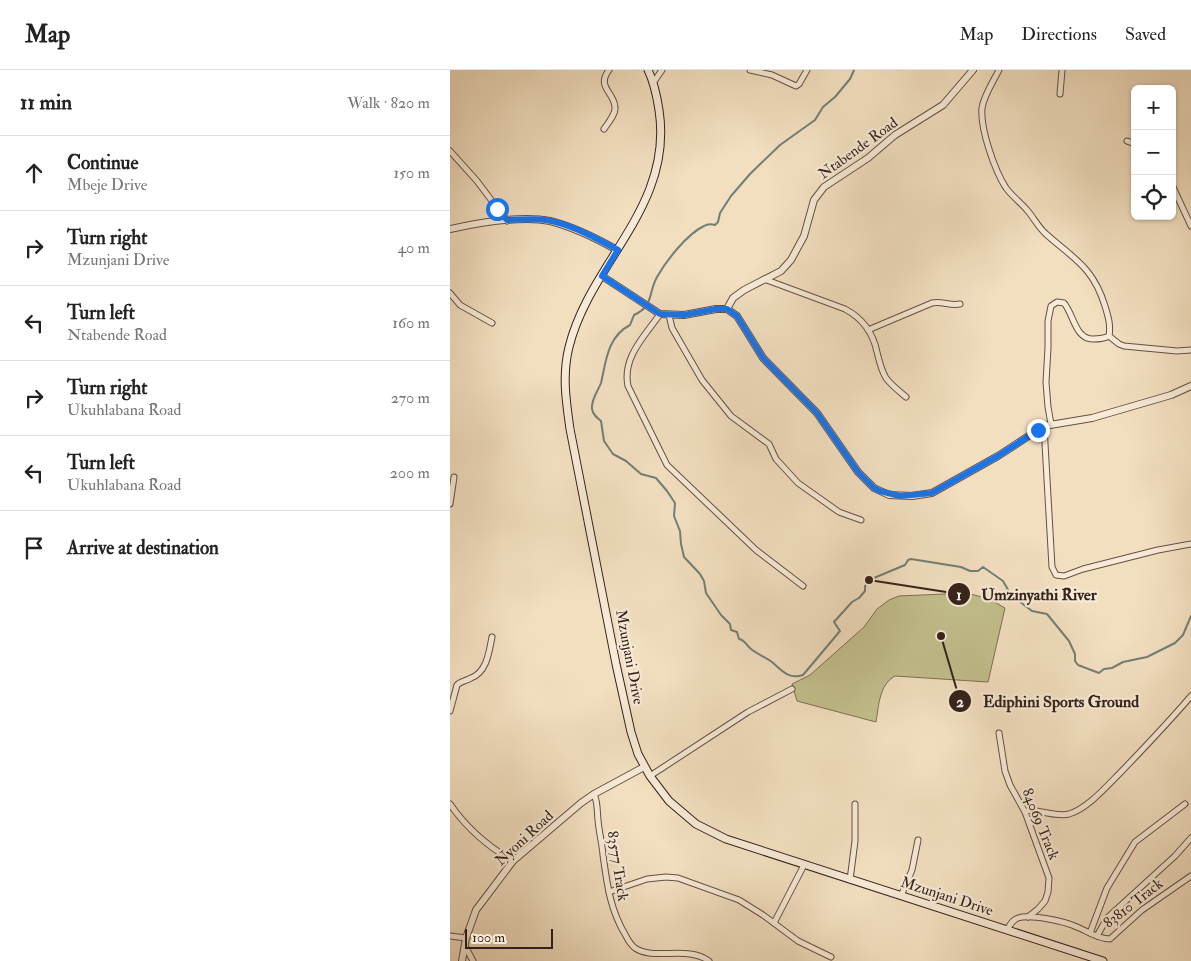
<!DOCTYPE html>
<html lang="en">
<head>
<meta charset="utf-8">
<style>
  :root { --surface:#fff; --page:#f2f2f2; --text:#222; --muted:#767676; --line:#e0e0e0 }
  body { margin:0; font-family:"IM FELL Double Pica",serif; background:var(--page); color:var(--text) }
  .controls { position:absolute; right:15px; top:15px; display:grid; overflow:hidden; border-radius:8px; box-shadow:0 1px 4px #0004 }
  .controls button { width:45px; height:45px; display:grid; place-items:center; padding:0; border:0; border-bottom:1px solid var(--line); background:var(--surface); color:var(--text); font:25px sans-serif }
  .scale { position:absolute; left:15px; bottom:12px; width:88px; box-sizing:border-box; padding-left:5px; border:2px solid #35211a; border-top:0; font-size:14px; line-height:18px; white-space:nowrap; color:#35211a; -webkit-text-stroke:4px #f7ead6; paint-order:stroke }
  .stop { position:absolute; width:15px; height:15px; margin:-11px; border:4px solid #1a73e8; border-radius:50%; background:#fff }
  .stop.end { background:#1a73e8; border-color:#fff; box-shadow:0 1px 5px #0008 }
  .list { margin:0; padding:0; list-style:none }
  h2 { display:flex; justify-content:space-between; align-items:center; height:65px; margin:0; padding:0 20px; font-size:21px }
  h2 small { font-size:16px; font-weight:400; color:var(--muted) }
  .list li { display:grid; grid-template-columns:32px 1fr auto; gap:15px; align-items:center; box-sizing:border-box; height:75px; padding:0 20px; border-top:1px solid var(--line) }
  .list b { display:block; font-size:19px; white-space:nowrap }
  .list p { margin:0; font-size:16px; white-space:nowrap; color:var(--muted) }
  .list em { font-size:16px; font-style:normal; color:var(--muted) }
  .icon { flex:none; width:28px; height:28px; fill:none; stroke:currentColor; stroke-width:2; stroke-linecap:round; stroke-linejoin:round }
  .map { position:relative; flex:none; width:741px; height:891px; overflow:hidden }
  header { display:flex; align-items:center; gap:30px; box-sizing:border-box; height:70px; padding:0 25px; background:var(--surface); border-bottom:1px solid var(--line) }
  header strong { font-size:24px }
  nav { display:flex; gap:28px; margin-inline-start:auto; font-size:18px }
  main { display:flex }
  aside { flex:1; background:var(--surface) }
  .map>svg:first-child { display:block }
  .green { fill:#c3bf8d; stroke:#7c7054 }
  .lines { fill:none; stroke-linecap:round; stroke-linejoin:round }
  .stream { stroke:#727f76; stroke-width:2 }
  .minor-casing { stroke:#645044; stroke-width:7 }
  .tertiary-casing { stroke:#645044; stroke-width:8 }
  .secondary-casing { stroke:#35211a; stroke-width:9 }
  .minor { stroke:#f7ead6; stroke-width:5 }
  .tertiary { stroke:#f7ead6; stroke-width:6 }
  .secondary { stroke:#f7ead6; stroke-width:7 }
  .route { stroke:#1a73e8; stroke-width:6 }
  .labels { text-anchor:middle; stroke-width:4.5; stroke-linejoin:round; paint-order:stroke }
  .street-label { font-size:15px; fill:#35211a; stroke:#f7ead6 }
  .leader { fill:none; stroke:#35211a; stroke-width:2 }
  .callout-dot { fill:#35211a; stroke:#f7ead6; stroke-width:2 }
  .mark-label { font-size:15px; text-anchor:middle; font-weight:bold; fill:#fff }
  .callout-label { font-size:16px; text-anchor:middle; font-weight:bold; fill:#35211a; stroke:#f7ead6; stroke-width:4.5; stroke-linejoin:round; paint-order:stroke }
</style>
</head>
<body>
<header>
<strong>Map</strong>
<nav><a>Map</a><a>Directions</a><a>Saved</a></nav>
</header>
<main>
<aside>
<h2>11 min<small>Walk · 820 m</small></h2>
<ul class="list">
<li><svg class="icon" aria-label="ahead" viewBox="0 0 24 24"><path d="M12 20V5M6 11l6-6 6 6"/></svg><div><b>Continue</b><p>Mbeje Drive</p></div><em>150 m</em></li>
<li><svg class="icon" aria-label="right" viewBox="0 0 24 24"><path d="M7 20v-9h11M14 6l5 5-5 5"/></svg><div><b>Turn right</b><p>Mzunjani Drive</p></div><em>40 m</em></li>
<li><svg class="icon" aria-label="left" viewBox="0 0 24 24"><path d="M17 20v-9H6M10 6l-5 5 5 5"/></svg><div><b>Turn left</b><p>Ntabende Road</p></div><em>160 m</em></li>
<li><svg class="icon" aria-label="right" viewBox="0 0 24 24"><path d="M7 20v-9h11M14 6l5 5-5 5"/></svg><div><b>Turn right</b><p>Ukuhlabana Road</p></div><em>270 m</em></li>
<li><svg class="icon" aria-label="left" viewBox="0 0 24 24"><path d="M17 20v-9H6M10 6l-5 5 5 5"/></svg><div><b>Turn left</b><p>Ukuhlabana Road</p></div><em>200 m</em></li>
<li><svg class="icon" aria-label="arrive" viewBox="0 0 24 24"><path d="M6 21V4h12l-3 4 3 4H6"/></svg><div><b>Arrive at destination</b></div></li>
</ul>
</aside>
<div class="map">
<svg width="741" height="891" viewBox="0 0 741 891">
  <rect width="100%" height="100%" fill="#f2dfc0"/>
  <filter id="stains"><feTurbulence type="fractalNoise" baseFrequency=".004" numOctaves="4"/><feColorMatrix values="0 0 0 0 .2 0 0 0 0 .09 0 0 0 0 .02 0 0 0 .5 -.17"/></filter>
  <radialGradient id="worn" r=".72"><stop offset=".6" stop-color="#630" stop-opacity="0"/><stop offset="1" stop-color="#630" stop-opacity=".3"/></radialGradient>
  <!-- green -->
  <path class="green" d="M517,523L539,529L555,538L538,612L445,606C429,615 429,635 426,652L347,631L342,614L360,605L414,557L427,539L439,530L449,526Z"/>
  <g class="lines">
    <!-- stream -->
    <path class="stream" d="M404,0L400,9L385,27L373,37L365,50L330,75L300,104L281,126L270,143L268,152L265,155C262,154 257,154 254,156C237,164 216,191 207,207C198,223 204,236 184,245L180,255C157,267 156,292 151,313C148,321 141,329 142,339C143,345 147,348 151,351L154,371L163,384L176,391L191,404L206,408L217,421L225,433L224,446L230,461L231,474L234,487L250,504L254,511L256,523L271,545L280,554L281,560L287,562L289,569C295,570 296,575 301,579C307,584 315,587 322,592C331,600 339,610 353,605L390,561L384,552L402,532L409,528L415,521V516L419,510L455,495L458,490L461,489L511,497L520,501H528L533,497L553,511L561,525L582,541L597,544L619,571L625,584V591L628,595L649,603L654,599L662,598L673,592L697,587L725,573L733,565L741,546"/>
    <!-- minor casing -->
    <g class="minor-casing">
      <g id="minor">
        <path d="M300,0L322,5L346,16L349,14L357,0"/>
        <path d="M549,0C543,12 534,25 532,38C530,59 545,101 556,118C562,126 570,132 577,140C584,148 588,157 596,164C624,189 643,197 655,236C658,246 661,255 659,266C653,269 649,269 643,269C625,269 624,245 614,233L607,232L601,236L598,251V278L596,312L598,337L601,354"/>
        <path d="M203,13L212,0"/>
        <path d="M610,24L612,0"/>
        <path d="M154,59C158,53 166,44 165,37C164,22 146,17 159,0"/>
        <path d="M677,71L685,74"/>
        <path d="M0,81L27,111L57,151"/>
        <path d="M722,115L741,156"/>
        <path d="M314,209L395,239C412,248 423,263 427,282C429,290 431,300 436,308C441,315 449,321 456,327"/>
        <path d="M0,223L10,235L42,253"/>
        <path d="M210,244C195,266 172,287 178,316L217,395L306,480L353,516"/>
        <path d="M219,245L222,258L252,310L281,346L319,374L326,389L348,413L389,442L411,450"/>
        <path d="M418,260L482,233C492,231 500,236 510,234"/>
        <path d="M659,266L669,274L674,276L727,281L741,280"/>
        <path d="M594,356L602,497L606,505L614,506L633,499L708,480L741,474"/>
        <path d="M0,434L4,407"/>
        <path d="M0,641L7,615C11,611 16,611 21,608C37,602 39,582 42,567"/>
        <path d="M549,663L555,701L560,715L575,742L599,808L598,822L595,831L588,839L578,847"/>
        <path d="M200,706L298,642L342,619"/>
        <path d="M144,724C148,733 147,741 148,750C149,762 152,773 153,785C157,814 160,840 176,866C178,870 181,875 185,878C204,891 238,875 259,891"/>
        <path d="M0,734C17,759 37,776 63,791"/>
        <path d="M575,742L580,740C592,741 607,747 619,744C637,739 657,716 670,703C694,678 718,653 741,626"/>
        <path d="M400,810L405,771V734"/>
        <path d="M159,822L197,809L216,807L228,808L289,830L313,845L348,871L381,887"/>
        <path d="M451,826L462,800L468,770"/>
        <path d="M324,853L354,795"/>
        <path d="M557,860C560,855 562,850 568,848C580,844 614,851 627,857C637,861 648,869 660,869L692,840L741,806"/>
        <path d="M640,863L657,818L685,772L735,734"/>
        <path d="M0,866L16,868"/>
        <path d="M647,866L657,848L725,786L741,768"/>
        <path d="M15,876L23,891"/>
      </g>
    </g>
    <!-- tertiary casing -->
    <g class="tertiary-casing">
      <g id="tertiary">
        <path d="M0,159C28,153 72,145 100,151C124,157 146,168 167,180"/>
        <path d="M152,206L210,244L234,245L266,239H277L287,246L313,288L367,343L408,402L424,418L439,425L462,426L482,423L548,386L594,356L642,348L721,325L741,316"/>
        <path d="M277,239L283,228L294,220L331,201L341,190L354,166L364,130L374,117L418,88L445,65L493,35L523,0"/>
        <path d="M12,891L16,868L26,840L63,791L131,733L144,724L194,697"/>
      </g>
    </g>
    <!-- secondary casing -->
    <g class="secondary-casing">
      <path id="secondary" d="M198,0C204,12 207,27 209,40C224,137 140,192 119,277C112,305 116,331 120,359L166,594L181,662L188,684L200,706L219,731L246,754L276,769L653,891"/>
    </g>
    <!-- minor -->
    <use href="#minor" class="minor"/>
    <!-- tertiary -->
    <use href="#tertiary" class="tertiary"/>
    <!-- secondary -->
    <use href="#secondary" class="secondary"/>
  </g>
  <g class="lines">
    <!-- route -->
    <path class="route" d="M47,139L57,150C70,150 83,148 96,150C121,154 145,168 168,180L152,206L210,244L234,245L266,239H277L287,246L313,288L367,343L408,402L424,418L430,421L450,426L482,423L548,386L588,360"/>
  </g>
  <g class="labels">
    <!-- street labels -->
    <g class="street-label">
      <text transform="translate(408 78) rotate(-36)" y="5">Ntabende Road</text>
      <text transform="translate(180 587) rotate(79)" y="5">Mzunjani Drive</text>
      <text transform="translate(591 754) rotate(68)" y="5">84069 Track</text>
      <text transform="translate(74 768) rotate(-43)" y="5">Nyoni Road</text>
      <text transform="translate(168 796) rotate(81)" y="5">83577 Track</text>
      <text transform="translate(497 826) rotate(18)" y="5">Mzunjani Drive</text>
      <text transform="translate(683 833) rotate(-38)" y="5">83810 Track</text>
    </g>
  </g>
  <!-- callouts -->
  <path class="leader" d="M419 510L509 524M491 566L510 631"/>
  <g class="callout-dot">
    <circle cx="419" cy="510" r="5"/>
    <circle cx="491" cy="566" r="5"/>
    <circle cx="509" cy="524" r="12"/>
    <circle cx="510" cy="631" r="12"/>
  </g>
  <g class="mark-label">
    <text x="509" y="530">1</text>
    <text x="510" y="637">2</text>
  </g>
  <g class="callout-label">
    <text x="589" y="530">Umzinyathi River</text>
    <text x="611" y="637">Ediphini Sports Ground</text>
  </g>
  <rect width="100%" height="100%" filter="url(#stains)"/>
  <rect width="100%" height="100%" fill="url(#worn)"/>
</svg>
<div class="controls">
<button>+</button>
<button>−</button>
<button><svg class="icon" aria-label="locate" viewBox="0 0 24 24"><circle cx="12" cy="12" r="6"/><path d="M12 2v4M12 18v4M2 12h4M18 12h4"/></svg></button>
</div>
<div class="scale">100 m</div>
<div class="stop" style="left:47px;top:139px"></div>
<div class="stop end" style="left:588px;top:360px"></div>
</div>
</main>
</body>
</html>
